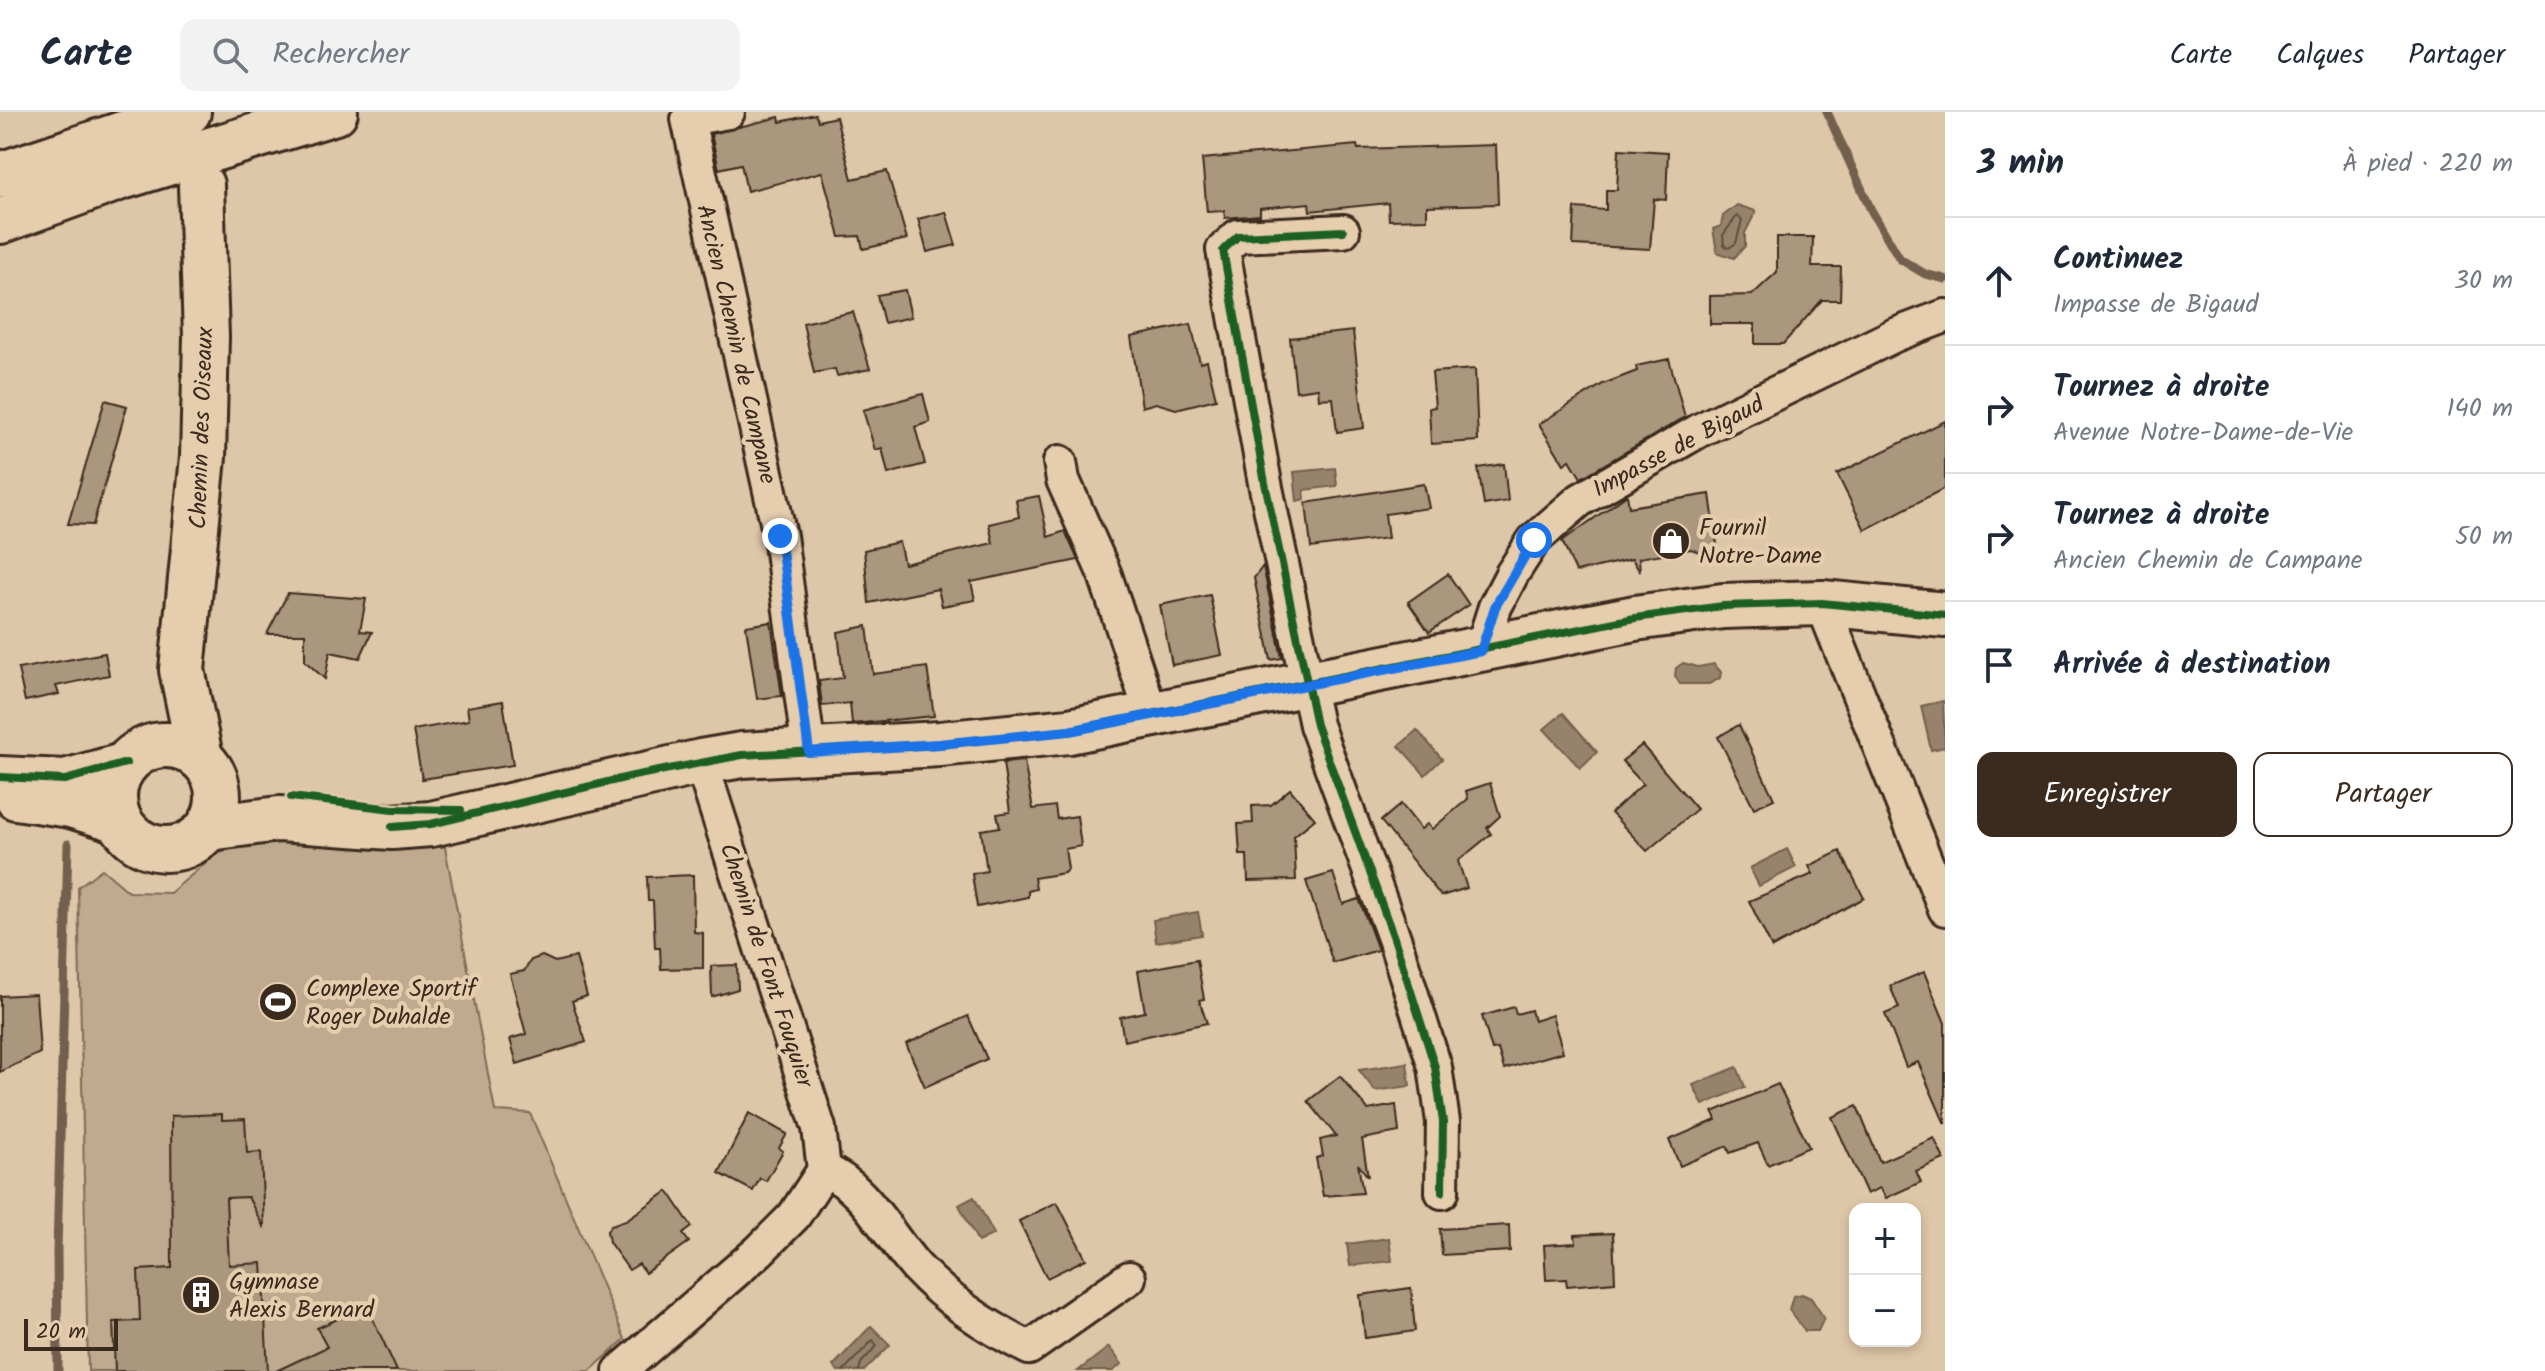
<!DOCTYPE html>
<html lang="fr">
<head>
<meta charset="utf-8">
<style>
  :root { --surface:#fff; --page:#f2f2f3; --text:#1f2937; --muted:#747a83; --line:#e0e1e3; --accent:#3b2a1e }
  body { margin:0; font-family:Kalam,sans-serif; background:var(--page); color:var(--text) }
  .controls { position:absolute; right:24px; bottom:24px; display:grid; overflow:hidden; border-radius:16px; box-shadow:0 4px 12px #0003 }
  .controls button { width:72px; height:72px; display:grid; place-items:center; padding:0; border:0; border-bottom:2px solid var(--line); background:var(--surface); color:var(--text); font:40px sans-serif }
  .scale { position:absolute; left:24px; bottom:20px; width:94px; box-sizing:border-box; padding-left:8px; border:4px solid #3b2a1e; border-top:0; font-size:22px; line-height:28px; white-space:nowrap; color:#3b2a1e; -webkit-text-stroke:6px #e5cdae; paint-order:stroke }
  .stop { position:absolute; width:24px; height:24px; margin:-18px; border:6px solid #1a73e8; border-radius:50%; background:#fff }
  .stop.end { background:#1a73e8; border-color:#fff; box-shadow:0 2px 8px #0008 }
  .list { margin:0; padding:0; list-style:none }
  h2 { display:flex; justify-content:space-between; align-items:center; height:104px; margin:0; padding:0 32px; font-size:34px }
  h2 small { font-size:26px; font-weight:400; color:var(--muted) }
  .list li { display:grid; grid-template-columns:52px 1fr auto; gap:24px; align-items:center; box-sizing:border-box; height:128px; padding:0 32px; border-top:2px solid var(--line) }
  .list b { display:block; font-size:30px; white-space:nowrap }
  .list p { margin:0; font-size:26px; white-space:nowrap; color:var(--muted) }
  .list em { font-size:26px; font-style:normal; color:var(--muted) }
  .actions { display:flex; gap:16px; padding:24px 32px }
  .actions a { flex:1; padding:18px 0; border:2px solid var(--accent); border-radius:16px; text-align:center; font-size:28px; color:var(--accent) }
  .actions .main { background:var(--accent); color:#fff }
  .icon { flex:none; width:44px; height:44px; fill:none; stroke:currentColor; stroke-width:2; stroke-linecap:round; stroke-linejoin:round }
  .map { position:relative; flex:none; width:1945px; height:1259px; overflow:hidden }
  header { display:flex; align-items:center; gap:48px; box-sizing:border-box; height:112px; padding:0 40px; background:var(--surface); border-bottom:2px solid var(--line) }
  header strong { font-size:38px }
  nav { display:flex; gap:44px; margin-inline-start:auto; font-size:28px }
  .search { width:560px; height:72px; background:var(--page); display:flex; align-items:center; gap:20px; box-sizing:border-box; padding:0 28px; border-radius:16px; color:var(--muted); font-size:30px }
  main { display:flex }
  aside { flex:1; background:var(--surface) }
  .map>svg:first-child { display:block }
  .green { fill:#c0aa8f; stroke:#7e6a56; stroke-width:2 }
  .water { fill:#97826c; stroke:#725f4d; stroke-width:2 }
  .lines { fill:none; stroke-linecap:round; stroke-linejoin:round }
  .shore { stroke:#604d3d; stroke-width:2 }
  .stream { stroke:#725f4d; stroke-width:9 }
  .building { fill:#ab967e; stroke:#3b2a1e; stroke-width:2 }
  .minor-casing { stroke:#3b2a1e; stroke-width:38 }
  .tertiary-casing { stroke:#3b2a1e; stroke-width:46 }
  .secondary-casing { stroke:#3b2a1e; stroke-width:50 }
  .trunk-casing { stroke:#3b2a1e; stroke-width:50 }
  .minor { stroke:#e5cdae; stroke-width:32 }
  .tertiary { stroke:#e5cdae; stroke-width:40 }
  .secondary { stroke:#e5cdae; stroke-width:44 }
  .trunk { stroke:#e5cdae; stroke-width:44 }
  .cycleway-casing { stroke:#e5cdae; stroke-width:13 }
  .cycleway { stroke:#1b5e20; stroke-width:8 }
  .route { stroke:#1a73e8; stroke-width:10 }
  .labels { text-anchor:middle; stroke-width:8; stroke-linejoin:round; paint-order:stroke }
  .street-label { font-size:24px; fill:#3b2a1e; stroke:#e5cdae }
  .poi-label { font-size:24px; fill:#3b2a1e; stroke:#e5cdae; text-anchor:start }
</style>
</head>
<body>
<header>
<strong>Carte</strong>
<div class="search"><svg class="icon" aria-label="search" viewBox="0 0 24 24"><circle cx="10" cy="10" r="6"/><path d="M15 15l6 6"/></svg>Rechercher</div>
<nav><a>Carte</a><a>Calques</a><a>Partager</a></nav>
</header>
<main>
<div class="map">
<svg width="1945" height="1259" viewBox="0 0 1945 1259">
  <rect width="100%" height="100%" fill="#dec6a8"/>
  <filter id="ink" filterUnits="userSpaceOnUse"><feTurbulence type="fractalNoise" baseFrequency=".0125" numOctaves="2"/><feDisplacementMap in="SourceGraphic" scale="16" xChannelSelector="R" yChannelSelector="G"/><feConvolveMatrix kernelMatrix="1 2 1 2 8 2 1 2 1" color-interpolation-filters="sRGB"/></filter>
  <g filter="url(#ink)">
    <!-- green -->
    <path class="green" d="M272,726L346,734L445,735L495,999L530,1001L625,1227L590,1259H88L78,775L102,757L129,780L170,781L213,745L239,730Z"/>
    <!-- water -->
    <g class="water">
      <path d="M1737,93L1756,99L1745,121V134L1734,146L1717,140L1713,117L1721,114L1723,104Z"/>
      <path d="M1335,356L1337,374L1304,378L1305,387L1297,389L1294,360Z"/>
      <path d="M1683,551L1698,555L1714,552L1721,560L1720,566L1709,572H1680L1675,564L1676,556Z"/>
      <path d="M1943,589L1945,635L1931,638L1921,594Z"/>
      <path d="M1563,601L1597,640L1580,656L1544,617Z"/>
      <path d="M1417,618L1442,647L1425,663L1399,634Z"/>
      <path d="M1787,737L1796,755L1759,774L1750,756Z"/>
      <path d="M1198,800L1202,823L1156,830L1153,808Z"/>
      <path d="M1407,951L1410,974L1375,979L1359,958Z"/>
      <path d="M1737,955L1745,975L1703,993L1693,973Z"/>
      <path d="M974,1085L994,1122L978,1130L959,1093Z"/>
      <path d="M1389,1126L1392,1149L1350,1154L1347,1132Z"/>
      <path d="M1802,1182L1811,1186L1824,1206L1818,1219H1805L1789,1198L1793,1184Z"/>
      <path d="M871,1214L890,1233L864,1259H838L833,1254Z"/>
      <path d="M1109,1235L1122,1252L1113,1259H1078Z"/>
    </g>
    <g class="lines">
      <!-- shore -->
      <g class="shore">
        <path d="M1737,104L1742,108L1736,131L1729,136L1724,133L1723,123Z"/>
        <path d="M843,1259L873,1228L877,1234L861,1251L859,1259"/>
      </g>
      <!-- stream -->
      <g class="stream">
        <path d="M1827,0L1871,98L1900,147L1925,162L1945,167"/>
        <path d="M58,1259L57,1139L68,732"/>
      </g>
    </g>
    <!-- building -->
    <g class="building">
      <path d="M815,2L818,9L836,5L852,67L887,59L907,127L863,137L860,124L840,125L822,60L747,79L741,52L719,57L711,22L779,5L780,10Z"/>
      <path d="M1357,33L1358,37L1496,33L1498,92L1427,94V107L1389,108L1388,91L1310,99L1309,91L1260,96V103L1225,106L1224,99L1207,100L1202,47Z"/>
      <path d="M1619,37L1668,40L1666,88L1654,87L1650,137L1573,133L1575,96L1606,98V78H1617Z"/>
      <path d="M946,100L956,133L927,140L918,107Z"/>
      <path d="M1777,125H1813L1812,155H1841L1840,188H1822L1783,232H1755V212H1710V184L1752,183L1777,160Z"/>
      <path d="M905,178L911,205L884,211L877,183Z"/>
      <path d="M853,200L870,257L837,264L835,257L814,261L803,211Z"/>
      <path d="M1191,212L1200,251L1207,249L1216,287L1176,297L1156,291L1142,295L1131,225Z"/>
      <path d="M1353,219L1364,316L1337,320L1333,286L1319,287L1318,276L1296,279L1290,226Z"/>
      <path d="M1669,247L1685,305L1581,366L1570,348L1564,352L1539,312L1603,272L1637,259L1636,254Z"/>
      <path d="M1475,257L1478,329L1431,332L1429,296L1435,295L1432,260Z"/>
      <path d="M923,282L930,310L915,315L925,352L888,362L882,336L875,338L863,298Z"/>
      <path d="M105,288L127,294L93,413L68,412Z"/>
      <path d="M1945,309V376L1865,418L1837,362Z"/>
      <path d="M1504,352L1508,389L1484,393L1478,356Z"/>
      <path d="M1424,372L1429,396L1385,402L1388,426L1311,436L1306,391Z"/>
      <path d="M1710,382L1719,447L1691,437L1639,446L1640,460L1632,447L1576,460L1562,429L1627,383L1629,395Z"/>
      <path d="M1039,384L1048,425L1065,419L1078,448L971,470L975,488L942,494L938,477L869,491L864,438L899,430L904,452L993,431L989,412L1019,405L1016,388Z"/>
      <path d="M1263,454L1282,546L1271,548L1254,466Z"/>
      <path d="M1448,462L1469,493L1429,520L1408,490Z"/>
      <path d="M288,481L366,487L360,519L372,520L360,546L330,540L325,567L305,549V522H267Z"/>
      <path d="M1210,483L1222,543L1172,553L1160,493Z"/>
      <path d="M771,510L782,584L757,587L746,514Z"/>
      <path d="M867,514L873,562L927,555L934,604L852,612L850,591L822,594L819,569L843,566L838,520Z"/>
      <path d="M105,541L109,563L56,574L59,582L25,589L18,557Z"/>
      <path d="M503,589L513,653L422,667L413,618L469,608L467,595Z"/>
      <path d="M1739,613L1774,687L1754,696L1718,625Z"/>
      <path d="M1642,633L1697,697L1647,739L1611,701L1643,672L1622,649Z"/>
      <path d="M1024,649L1033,697L1055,694L1057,707L1077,704L1081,734L1065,737L1068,757L1064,761L1034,766L1036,777L1028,779V785L977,795L972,762L987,759L981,718L1000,715L997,702L1010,700L1003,651Z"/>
      <path d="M1490,671L1500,704L1487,716L1491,722L1458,749L1467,776L1441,784L1381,709L1401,692L1421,717L1427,712L1432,717L1468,687L1466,679Z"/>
      <path d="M1290,677L1315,707L1294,724L1296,768L1248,769L1247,743H1240L1238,712L1253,711L1252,694L1271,693Z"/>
      <path d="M1840,739L1864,786L1772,836L1749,789L1813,762L1809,754Z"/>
      <path d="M1333,761L1343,792L1359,787L1378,838L1333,851L1306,769Z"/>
      <path d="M693,763L694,820L703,821V856L661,857L660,836H655L653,789H648L647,765Z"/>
      <path d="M542,844L555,850L576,845L587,884L572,889L586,930L517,952L510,927L526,922L510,862L524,859L531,848Z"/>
      <path d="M1197,848L1204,887L1199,888L1207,911L1124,929L1120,905L1145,900L1138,859Z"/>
      <path d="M737,853L738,877L712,885L711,854Z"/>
      <path d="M1924,860L1945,911V1012L1918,950L1906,955L1885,902L1899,896L1890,874Z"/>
      <path d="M36,882L40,941L0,960V884Z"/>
      <path d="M1514,895L1516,902L1531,898L1534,909L1552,903L1563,940L1504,957L1498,937L1492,938L1482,904Z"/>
      <path d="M968,904L987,947L925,975L906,932Z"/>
      <path d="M1340,964L1368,998L1396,993L1399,1020L1362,1027L1368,1065L1358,1052L1363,1081L1323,1084L1316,1046L1323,1044L1320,1028L1336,1024L1308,989Z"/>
      <path d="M1778,972L1809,1035L1768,1053L1758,1031L1730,1041L1727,1034L1680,1054L1669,1028L1716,1008L1713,1000Z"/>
      <path d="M1857,994L1880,1050L1934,1026L1944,1047L1916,1059L1921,1070L1886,1086L1880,1076L1867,1082L1832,1005Z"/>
      <path d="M749,1001L787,1022L779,1036L783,1039L766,1069L760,1066L753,1079L719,1061Z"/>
      <path d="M222,1002V1008L245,1007L247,1041L261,1040L264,1116L248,1085L226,1086L229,1153L262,1151L268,1259H115L113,1210L140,1209L138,1158L172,1156L171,1004Z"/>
      <path d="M668,1079L692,1115L683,1122L689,1130L645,1161L639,1152L629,1158L609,1130L607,1119L611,1113L626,1108Z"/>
      <path d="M1057,1090L1086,1147L1047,1166L1019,1109Z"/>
      <path d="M1509,1113L1510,1139L1442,1143L1440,1117Z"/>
      <path d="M1613,1121L1615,1170L1567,1174L1566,1167L1546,1168L1544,1133L1576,1131L1575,1123Z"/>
      <path d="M1411,1176L1415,1219L1365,1226L1360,1183Z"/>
      <path d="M367,1194L397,1259H276L327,1235L317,1216Z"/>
    </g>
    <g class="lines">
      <!-- minor casing -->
      <g class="minor-casing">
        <g id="minor">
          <path d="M728,0L688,7L780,424L809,640"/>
          <path d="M1343,119L1238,124L1223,138L1265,371L1316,613L1394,826L1435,955L1443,1010L1442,1080"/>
          <path d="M1060,350L1063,368L1105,463L1151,601"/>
          <path d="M1822,491L1945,797"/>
          <path d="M1481,539L1495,495L1512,462L1534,428L1580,388L1700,318L1895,223L1945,204"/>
          <path d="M824,1058C865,1074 888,1124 917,1156C949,1190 987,1215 1029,1236L1129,1166"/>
          <path d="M620,1259L759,1139L794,1104L824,1058L819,1016L701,650"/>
        </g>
      </g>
      <!-- tertiary casing -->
      <g class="tertiary-casing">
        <g id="tertiary">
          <path d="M0,665L65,668L126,651"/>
          <path d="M16,687L70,695L119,710"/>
        </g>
      </g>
      <!-- secondary casing -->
      <g class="secondary-casing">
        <g id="secondary">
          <circle cx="166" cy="685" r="52"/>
          <path d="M200,645L182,558L203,345L206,225L201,73"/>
          <path d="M209,716L279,707L392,715L431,712L701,650L742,643L940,632L1069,619L1635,506L1723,494L1822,491L1945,503"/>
        </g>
      </g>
      <!-- trunk casing -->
      <g class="trunk-casing">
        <g id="trunk">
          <path d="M0,63L188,0"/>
          <path d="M0,109L118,66L335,0"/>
        </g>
      </g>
      <!-- minor -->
      <use href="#minor" class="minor"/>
      <!-- tertiary -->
      <use href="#tertiary" class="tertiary"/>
      <!-- secondary -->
      <use href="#secondary" class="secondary"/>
      <!-- trunk -->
      <use href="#trunk" class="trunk"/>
      <!-- cycleway casing -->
      <g class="cycleway-casing">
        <g id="cycleway">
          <path d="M1343,119L1238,124L1223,138L1265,371L1316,613L1394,826L1435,955L1443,1010L1442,1080"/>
          <path d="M0,665L65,668L126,651"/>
          <path d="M291,685L393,697L461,698"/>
          <path d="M392,715L431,712L633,664L742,643L940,632L1069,619L1635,506L1723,494L1822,491L1945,503"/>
        </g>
      </g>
      <!-- cycleway -->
      <use href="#cycleway" class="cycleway"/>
    </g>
  </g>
  <g class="lines" filter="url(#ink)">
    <!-- route -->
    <path class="route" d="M780,424L809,640L940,632L1069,619L1481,539L1495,495L1534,428"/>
  </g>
  <!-- icons -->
  <defs>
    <g id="shop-disc" transform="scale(2)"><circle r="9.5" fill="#3b2a1e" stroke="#e5cdae"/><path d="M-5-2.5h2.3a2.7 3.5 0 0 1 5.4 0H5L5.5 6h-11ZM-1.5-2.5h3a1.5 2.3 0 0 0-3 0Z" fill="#fff"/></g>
    <g id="stadium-disc" transform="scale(2)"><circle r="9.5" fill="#3b2a1e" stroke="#e5cdae"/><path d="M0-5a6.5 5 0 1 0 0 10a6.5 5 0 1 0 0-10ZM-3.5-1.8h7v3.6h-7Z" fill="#fff"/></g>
    <g id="building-disc" transform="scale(2)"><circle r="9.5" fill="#3b2a1e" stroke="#e5cdae"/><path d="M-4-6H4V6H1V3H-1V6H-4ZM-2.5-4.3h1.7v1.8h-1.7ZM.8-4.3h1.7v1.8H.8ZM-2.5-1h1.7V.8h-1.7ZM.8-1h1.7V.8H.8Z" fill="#fff"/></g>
  </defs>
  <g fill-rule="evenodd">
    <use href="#shop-disc" x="1671" y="429"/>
    <use href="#stadium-disc" x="278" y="890"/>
    <use href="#building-disc" x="201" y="1183"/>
  </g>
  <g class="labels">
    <!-- street labels -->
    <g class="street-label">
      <text transform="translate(737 232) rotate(77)" y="8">Ancien Chemin de Campane</text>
      <text transform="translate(201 316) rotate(-88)" y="8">Chemin des Oiseaux</text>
      <text transform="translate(1678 334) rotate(-28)" y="8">Impasse de Bigaud</text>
      <text transform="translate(767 853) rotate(72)" y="8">Chemin de Font Fouquier</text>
    </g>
    <!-- poi labels -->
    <g class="poi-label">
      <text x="1699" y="423">Fournil<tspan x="1699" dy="28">Notre-Dame</tspan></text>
      <text x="306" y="884">Complexe Sportif<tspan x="306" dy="28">Roger Duhalde</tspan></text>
      <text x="229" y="1177">Gymnase<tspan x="229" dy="28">Alexis Bernard</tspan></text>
    </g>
  </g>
</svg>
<div class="controls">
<button>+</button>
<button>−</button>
</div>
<div class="scale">20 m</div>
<div class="stop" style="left:1534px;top:428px"></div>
<div class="stop end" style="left:780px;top:424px"></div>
</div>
<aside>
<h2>3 min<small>À pied · 220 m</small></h2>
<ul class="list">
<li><svg class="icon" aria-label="ahead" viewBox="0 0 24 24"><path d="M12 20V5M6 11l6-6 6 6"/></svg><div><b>Continuez</b><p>Impasse de Bigaud</p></div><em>30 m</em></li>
<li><svg class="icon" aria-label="right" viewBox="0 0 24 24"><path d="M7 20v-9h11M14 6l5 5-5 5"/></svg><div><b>Tournez à droite</b><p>Avenue Notre-Dame-de-Vie</p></div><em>140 m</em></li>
<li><svg class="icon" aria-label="right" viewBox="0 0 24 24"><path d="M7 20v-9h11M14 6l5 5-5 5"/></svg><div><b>Tournez à droite</b><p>Ancien Chemin de Campane</p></div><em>50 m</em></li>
<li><svg class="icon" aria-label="arrive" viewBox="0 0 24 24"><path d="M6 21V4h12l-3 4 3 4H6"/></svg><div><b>Arrivée à destination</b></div></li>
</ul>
<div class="actions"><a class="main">Enregistrer</a><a>Partager</a></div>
</aside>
</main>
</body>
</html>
